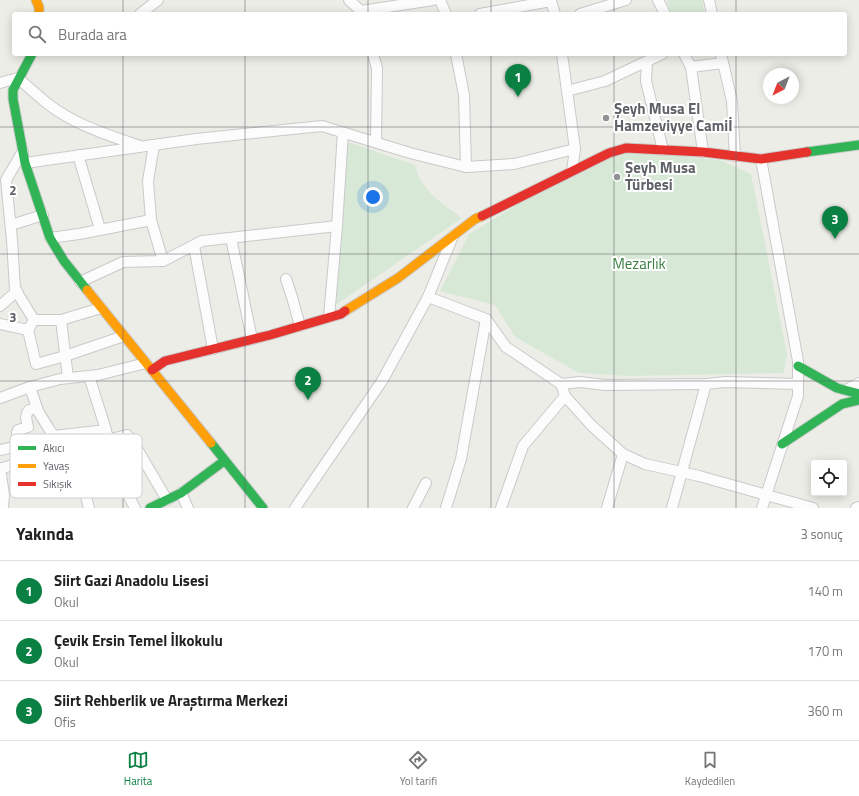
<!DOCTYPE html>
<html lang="tr">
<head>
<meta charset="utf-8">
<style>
  :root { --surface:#fff; --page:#f2f2f2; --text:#222; --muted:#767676; --line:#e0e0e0; --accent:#0b8043 }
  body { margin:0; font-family:"Titillium Web",sans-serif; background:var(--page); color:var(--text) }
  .controls { position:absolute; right:12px; bottom:12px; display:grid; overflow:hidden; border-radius:4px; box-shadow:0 2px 10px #0003 }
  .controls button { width:36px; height:36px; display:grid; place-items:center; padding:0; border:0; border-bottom:1px solid var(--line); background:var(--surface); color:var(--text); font:20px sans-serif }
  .compass { position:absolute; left:763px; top:68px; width:36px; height:36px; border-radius:50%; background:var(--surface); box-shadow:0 2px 10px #0003; rotate:222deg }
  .you { position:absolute; left:373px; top:197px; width:14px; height:14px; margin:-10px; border:3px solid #fff; border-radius:50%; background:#1a73e8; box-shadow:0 0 0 6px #1a73e833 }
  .badge { display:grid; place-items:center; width:26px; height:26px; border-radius:50%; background:var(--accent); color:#fff; font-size:13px; font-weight:700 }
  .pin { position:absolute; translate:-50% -33px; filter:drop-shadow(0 1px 2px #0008) }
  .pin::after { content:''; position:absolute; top:21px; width:14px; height:12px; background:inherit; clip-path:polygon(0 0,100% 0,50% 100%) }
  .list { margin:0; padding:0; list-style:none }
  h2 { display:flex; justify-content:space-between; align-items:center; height:52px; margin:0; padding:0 16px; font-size:17px }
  h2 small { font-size:13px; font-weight:400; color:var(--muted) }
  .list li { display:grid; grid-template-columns:26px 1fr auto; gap:12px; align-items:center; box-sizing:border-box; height:60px; padding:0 16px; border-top:1px solid var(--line) }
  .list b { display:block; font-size:15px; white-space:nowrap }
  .list p { margin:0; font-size:13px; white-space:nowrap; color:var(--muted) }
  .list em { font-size:13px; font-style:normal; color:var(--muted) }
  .icon { flex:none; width:22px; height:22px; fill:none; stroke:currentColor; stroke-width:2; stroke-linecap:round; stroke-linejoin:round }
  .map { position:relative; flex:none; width:859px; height:508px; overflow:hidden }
  .search { position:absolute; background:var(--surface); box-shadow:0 2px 10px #0003; left:12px; right:12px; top:12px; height:44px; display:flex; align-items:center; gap:10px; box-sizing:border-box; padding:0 14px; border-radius:4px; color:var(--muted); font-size:15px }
  .sheet { height:232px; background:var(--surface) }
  nav { display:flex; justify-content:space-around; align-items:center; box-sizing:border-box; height:56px; border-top:1px solid var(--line); background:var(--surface); font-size:11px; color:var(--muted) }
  nav a { display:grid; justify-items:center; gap:2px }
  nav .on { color:var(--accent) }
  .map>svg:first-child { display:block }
  .green { fill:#d7e9d6 }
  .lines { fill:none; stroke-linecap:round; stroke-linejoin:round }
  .street-casing { stroke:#c9c9c9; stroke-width:12 }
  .fast-casing { stroke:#cacbca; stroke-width:11 }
  .slow-casing { stroke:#cacbca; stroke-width:11 }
  .jam-casing { stroke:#cacbca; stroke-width:11 }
  .street { stroke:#fcfcfc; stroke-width:10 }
  .fast { stroke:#30b455; stroke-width:9 }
  .slow { stroke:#ff9f0a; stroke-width:9 }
  .jam { stroke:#e5322d; stroke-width:9 }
  .grid { fill:none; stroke:#5e6166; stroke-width:1; stroke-opacity:0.55 }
  .poi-dot { fill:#909294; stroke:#fff; stroke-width:1.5 }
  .labels { text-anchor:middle; stroke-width:4; stroke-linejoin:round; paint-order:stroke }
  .poi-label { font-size:15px; font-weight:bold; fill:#5e6166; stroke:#fff; text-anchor:start }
  .park-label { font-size:15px; fill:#3a8142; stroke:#fff }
  .key { fill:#fff; stroke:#cfd0d1; stroke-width:1 }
  .key-label { font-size:11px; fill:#5e6166 }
  .grid-label { font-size:13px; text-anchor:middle; font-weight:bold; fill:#5e6166; stroke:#fff; stroke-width:4; stroke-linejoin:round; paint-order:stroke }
</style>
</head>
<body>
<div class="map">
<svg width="859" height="508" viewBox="0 0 859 508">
  <rect width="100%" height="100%" fill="#edede8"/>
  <!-- green -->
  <g class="green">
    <path d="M667,0H702L705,14H671Z"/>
    <path d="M348,142L415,165C416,169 417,173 419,177C428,195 447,207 462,218L337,304L335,301L346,146Z"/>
    <path d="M624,151L720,160L751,174L787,354L784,373L629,376L579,373L515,337L495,305L440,291L469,234L572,171Z"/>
  </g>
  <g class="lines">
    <!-- street casing -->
    <g class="street-casing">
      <g id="street">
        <path d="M349,0L361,11L362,14"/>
        <path d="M440,0L446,14"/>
        <path d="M658,0L665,14"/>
        <path d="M709,0L712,14"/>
        <path d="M361,11L433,0"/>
        <path d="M140,14L158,0"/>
        <path d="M480,14L551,1L555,14"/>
        <path d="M580,14L626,0"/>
        <path d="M373,54L377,68L376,142"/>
        <path d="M456,54L464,95L466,167"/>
        <path d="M562,54L575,149L572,171"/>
        <path d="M684,54L691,67L703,152"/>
        <path d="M721,54L732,101L735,156"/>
        <path d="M647,62L646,81L663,150"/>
        <path d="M691,67L723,63"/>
        <path d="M0,83L18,78C28,87 38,96 48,104C75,125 108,135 140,146"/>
        <path d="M567,91L605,81L662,54"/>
        <path d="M154,145L148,181L151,220L163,261"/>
        <path d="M23,151L6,180L12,240L15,289L34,320"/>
        <path d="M78,155L100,229"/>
        <path d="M761,159L798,361V396L762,508"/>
        <path d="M25,163L196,139L322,126L410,153L466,167L514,164L575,149"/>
        <path d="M11,225L43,215"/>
        <path d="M453,236L428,297L486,319L506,347L561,384L565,396L591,425L623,454L645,464L699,476L813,508"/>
        <path d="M50,238L79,234L151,220"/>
        <path d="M231,238L252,339"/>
        <path d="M194,246L213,349"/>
        <path d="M286,279L292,297L300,326"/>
        <path d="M80,282L123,262L163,261L202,241L337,226"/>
        <path d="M0,306L17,291"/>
        <path d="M329,317L337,226L343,132"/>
        <path d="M34,320L28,330L36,364L65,356L124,336"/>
        <path d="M34,320H61L101,308"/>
        <path d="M61,320L68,378"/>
        <path d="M0,324L28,330"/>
        <path d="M561,384L580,382L605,385L706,384L725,382L798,384"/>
        <path d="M30,387L38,411L49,429L69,456L86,497L89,508"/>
        <path d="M846,390L859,383"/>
        <path d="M0,398L30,387L60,379L98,375L146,363"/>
        <path d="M107,434L109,454L115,470L135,508"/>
        <path d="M54,436L106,430L89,376"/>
        <path d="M107,440L127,435L132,440L167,500"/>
        <path d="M0,450L19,446L21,444L17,433L18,430L28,427L26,418L27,413L29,410L37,408"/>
        <path d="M0,468L4,495L3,508"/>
        <path d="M0,469L63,448"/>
        <path d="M181,493L188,508"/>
        <path d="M295,508L382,381L428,297"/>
        <path d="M413,508L426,483"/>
        <path d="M446,508L461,459L486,319"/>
        <path d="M501,508L523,446L565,396"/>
        <path d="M607,508L623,454"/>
        <path d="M672,508L706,384"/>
        <path d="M856,508L859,507"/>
      </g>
    </g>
    <!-- fast casing -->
    <g class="fast-casing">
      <g id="fast">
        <path d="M32,54L13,90V99L25,163L50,238L64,261L87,290"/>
        <path d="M807,152L859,145"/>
        <path d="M798,366L837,388L859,394"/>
        <path d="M211,443L263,508"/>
        <path d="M782,444L842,404L859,400"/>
        <path d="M150,508L181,493L224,461"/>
      </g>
    </g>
    <!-- slow casing -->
    <g class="slow-casing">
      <g id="slow">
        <path d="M36,0L39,7V14"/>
        <path d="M87,290L211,443"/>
        <path d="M345,311L398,278L475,219L482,216"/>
      </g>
    </g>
    <!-- jam casing -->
    <g class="jam-casing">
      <g id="jam">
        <path d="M482,216L609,153L626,148L703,152L761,159L807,152"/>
        <path d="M152,370L165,361L270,335L341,314L345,311"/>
      </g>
    </g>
    <!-- street -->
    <use href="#street" class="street"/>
    <!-- fast -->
    <use href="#fast" class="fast"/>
    <!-- slow -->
    <use href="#slow" class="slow"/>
    <!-- jam -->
    <use href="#jam" class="jam"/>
  </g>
  <!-- grid -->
  <path class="grid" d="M123,0V14M245,0V14M368,0V14M491,0V14M614,0V14M736,0V14M123,54V508M245,54V508M368,54V508M491,54V508M614,54V508M736,54V508M0,127H859M0,254H859M0,381H859"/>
  <!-- markers -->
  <g class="poi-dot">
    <circle cx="606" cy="118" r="4"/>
    <circle cx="617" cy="177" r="4"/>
  </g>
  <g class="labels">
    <!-- poi labels -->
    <g class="poi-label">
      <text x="614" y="114">Şeyh Musa El<tspan x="614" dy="17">Hamzeviyye Camiİ</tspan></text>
      <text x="625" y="173">Şeyh Musa<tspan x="625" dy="17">Türbesi</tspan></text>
    </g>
    <!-- park labels -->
    <g class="park-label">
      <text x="639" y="269">Mezarlık</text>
    </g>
  </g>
  <!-- legend -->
  <rect x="10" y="434" width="132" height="64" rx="6" class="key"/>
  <rect x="18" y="446" width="18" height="4" fill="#30b455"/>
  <rect x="18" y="464" width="18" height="4" fill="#ff9f0a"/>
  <rect x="18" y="482" width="18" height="4" fill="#e5322d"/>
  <g class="key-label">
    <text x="43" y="452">Akıcı</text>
    <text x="43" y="470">Yavaş</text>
    <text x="43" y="488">Sıkışık</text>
  </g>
  <g class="grid-label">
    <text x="13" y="195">2</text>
    <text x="13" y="322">3</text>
  </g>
</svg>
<div class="controls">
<button><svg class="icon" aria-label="locate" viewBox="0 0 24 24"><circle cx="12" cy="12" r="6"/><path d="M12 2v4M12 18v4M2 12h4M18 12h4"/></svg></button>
</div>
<svg class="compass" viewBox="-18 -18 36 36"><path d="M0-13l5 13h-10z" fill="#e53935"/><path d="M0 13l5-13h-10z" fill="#767676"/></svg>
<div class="you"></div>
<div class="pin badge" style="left:518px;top:97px">1</div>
<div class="pin badge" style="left:308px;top:400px">2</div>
<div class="pin badge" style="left:835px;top:239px">3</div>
<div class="search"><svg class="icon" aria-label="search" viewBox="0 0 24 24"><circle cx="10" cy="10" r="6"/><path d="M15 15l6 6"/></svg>Burada ara</div>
</div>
<section class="sheet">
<h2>Yakında<small>3 sonuç</small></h2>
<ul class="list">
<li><span class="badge">1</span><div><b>Siirt Gazi Anadolu Lisesi</b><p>Okul</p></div><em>140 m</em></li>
<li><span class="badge">2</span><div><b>Çevik Ersin Temel İlkokulu</b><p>Okul</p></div><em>170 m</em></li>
<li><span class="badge">3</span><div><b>Siirt Rehberlik ve Araştırma Merkezi</b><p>Ofis</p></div><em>360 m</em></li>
</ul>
</section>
<nav>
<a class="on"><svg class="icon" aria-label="map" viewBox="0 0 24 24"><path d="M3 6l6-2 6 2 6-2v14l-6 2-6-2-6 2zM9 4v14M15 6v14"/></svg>Harita</a>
<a><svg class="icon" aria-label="directions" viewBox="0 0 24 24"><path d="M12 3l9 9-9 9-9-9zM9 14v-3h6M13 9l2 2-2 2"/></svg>Yol tarifi</a>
<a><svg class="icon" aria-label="saved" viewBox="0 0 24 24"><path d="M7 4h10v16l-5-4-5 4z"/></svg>Kaydedilen</a>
</nav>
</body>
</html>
